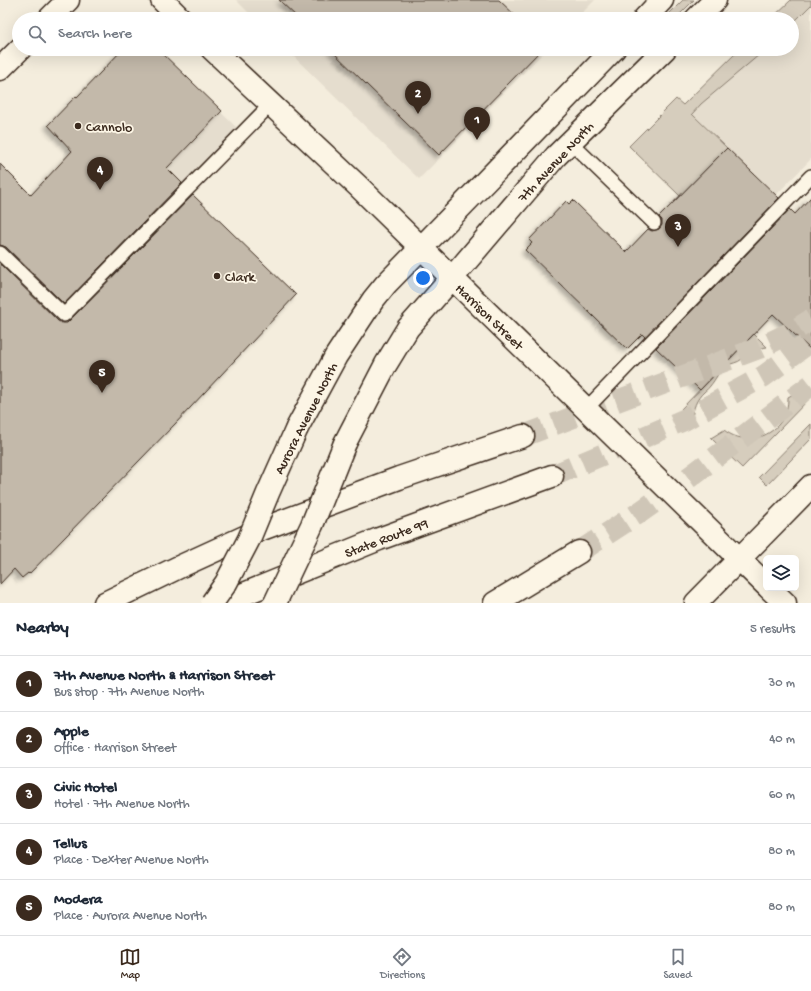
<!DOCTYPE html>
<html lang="en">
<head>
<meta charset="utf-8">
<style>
  :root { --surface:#fff; --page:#f2f2f3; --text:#1f2937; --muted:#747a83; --line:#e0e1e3; --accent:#3b2a1e }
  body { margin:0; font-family:"Gochi Hand",sans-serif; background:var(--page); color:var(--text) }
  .controls { position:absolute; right:12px; bottom:12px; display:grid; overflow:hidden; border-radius:6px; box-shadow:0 4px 16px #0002 }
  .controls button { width:36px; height:36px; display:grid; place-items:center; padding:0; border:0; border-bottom:1px solid var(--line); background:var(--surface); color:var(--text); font:20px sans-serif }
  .you { position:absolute; left:423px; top:278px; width:14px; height:14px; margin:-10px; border:3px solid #fff; border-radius:50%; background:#1a73e8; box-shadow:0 0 0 6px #1a73e833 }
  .badge { display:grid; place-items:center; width:26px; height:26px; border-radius:50%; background:var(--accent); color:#fff; font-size:13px; font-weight:700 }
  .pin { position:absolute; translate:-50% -33px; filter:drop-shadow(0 1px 2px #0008) }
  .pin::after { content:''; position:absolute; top:21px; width:14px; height:12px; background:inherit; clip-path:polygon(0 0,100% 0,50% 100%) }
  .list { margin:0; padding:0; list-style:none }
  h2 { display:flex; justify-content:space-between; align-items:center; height:52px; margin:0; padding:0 16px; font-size:17px }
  h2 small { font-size:13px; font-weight:400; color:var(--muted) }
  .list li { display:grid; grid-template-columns:26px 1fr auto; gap:12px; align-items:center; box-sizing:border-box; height:56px; padding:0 16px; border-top:1px solid var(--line) }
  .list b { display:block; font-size:15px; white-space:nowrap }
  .list p { margin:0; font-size:13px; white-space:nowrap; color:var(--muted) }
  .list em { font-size:13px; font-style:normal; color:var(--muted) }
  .icon { flex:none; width:22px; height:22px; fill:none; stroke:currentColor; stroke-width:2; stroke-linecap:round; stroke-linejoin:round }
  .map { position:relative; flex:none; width:811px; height:603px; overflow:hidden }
  .search { position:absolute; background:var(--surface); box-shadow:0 4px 16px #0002; left:12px; right:12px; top:12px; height:44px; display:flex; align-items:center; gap:10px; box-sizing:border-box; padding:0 14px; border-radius:22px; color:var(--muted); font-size:15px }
  .sheet { height:332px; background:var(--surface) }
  nav { display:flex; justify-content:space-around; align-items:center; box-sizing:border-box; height:56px; border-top:1px solid var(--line); background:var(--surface); font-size:11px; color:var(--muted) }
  nav a { display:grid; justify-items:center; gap:2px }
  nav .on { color:var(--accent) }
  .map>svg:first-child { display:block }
  .built { fill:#e5ddce }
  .green { fill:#d6cdbd; stroke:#887c6e }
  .building { fill:#c3b9aa; stroke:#3b2a1e; filter:url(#shadow) }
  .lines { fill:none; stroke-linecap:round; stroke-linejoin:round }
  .motorway-tunnel { stroke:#cfc6b7; stroke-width:22; stroke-dasharray:22 11; stroke-linecap:butt }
  .service-casing { stroke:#3b2a1e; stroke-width:16 }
  .secondary-casing { stroke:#3b2a1e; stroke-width:25 }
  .primary-casing { stroke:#3b2a1e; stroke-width:25 }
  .motorway-casing { stroke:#3b2a1e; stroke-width:25 }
  .service { stroke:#fcf5e5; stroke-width:13 }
  .secondary { stroke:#fcf5e5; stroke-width:22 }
  .primary { stroke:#fcf5e5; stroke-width:22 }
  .motorway { stroke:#fcf5e5; stroke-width:22 }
  .motorway-bridge-casing { stroke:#3b2a1e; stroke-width:25; stroke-linecap:butt }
  .motorway-bridge { stroke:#fcf5e5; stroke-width:22 }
  .poi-dot { fill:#3b2a1e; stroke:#fcf5e5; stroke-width:1.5 }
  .labels { text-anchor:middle; stroke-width:3.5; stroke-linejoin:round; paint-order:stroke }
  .poi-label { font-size:14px; fill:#3b2a1e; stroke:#fcf5e5; text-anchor:start }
  .street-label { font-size:14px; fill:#3b2a1e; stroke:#fcf5e5 }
</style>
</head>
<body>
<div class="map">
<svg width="811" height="603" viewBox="0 0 811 603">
  <defs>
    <filter id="shadow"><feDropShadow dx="-3.5" dy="3.5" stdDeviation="2" flood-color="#0004"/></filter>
  </defs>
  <rect width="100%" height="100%" fill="#f4eddd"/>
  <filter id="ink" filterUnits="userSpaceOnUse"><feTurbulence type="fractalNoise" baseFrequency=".025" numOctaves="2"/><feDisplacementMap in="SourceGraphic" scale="8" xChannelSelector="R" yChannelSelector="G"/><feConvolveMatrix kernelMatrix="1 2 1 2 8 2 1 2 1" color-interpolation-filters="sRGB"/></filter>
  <g filter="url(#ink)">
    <!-- built -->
    <g class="built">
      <path d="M236,0H595L576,19H255Z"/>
      <path d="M791,0H811V159L776,195L683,105L740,49H792V19H771Z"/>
      <path d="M124,49H156L239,130L181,189L83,91Z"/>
      <path d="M286,49H547L419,179Z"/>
    </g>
    <!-- green -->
    <g class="green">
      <path d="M683,0H694L675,19H664Z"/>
      <path d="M791,0H811V5L792,24V19H771Z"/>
      <path d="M740,49H766L701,104L692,114L727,148L680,196L629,146L676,99L683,105Z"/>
      <path d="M754,334L767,347C757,348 750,353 742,359C738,363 731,363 726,366C718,372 716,379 710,386C709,388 706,390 704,392C696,399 693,409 692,419L681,409Z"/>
      <path d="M808,386L811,390V397L742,468L711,438L724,430C751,451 789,431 788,397Z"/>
      <path d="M811,424V439L767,485L759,477Z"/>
    </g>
    <!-- building -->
    <g class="building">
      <path d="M279,0H499L519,19H299Z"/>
      <path d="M123,49H158L222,111L167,168L182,183L64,304L6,247L0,245V164L31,195L72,151L48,125L76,96L77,97Z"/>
      <path d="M330,49H542L439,155Z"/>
      <path d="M727,148L779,198L645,337L642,334L627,349L525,250L532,243L529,240L566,201L569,204L573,200L626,252L648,229L652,231L659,229L662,225V220L659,217Z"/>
      <path d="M193,195L296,295L175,424L29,574L28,573L22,578L14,569L0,584V264L58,321L62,323H67Z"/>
      <path d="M811,197V350L773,314L700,390L656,348L790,209L795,214Z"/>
    </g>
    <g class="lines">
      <!-- motorway-tunnel -->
      <g class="motorway-tunnel">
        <path d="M523,436L759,348L788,334L811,320"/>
        <path d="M552,476L684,420L764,376L811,341"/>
        <path d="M579,552L639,513L691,476L811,385"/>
      </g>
      <!-- service casing -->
      <g class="service-casing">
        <g id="service">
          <path d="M570,142L654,223"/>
          <path d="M0,253L64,315L270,105"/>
          <path d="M586,409L811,176"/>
        </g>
      </g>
      <!-- secondary casing -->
      <g class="secondary-casing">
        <g id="secondary">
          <path d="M162,0L181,19"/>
          <path d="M49,19L68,0"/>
          <path d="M212,49L358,186L766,585"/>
          <path d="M0,69L20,49"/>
          <path d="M769,588L785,603"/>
          <path d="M696,603L811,486"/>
        </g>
      </g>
      <!-- primary casing -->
      <g class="primary-casing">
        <g id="primary">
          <path d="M644,19L662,0"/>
          <path d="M696,19L715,0"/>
          <path d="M421,248L614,49"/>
          <path d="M452,278L556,156L665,49"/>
        </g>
      </g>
      <!-- motorway casing -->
      <g class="motorway-casing">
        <g id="motorway">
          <path d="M297,428L336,356L373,300L386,284L421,248"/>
          <path d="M345,443L386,364L408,328L452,278"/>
          <path d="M105,603L179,567L262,529L399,478L523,436"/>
          <path d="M222,603L379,539L552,476"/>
          <path d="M495,603L579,552"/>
        </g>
      </g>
      <!-- service -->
      <use href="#service" class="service"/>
      <!-- secondary -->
      <use href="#secondary" class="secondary"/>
      <!-- primary -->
      <use href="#primary" class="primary"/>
      <!-- motorway -->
      <use href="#motorway" class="motorway"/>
      <!-- motorway-bridge casing -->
      <g class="motorway-bridge-casing">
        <g id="motorway-bridge">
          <path d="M212,603L226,583L249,539L268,493L297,428"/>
          <path d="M275,603L312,525L345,443"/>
        </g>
      </g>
      <!-- motorway-bridge -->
      <use href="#motorway-bridge" class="motorway-bridge"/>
    </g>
  </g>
  <!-- markers -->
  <g class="poi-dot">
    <circle cx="78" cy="126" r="4"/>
    <circle cx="217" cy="276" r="4"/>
  </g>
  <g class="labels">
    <!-- poi labels -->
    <g class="poi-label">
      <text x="86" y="131">Cannolo</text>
      <text x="225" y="281">Clark</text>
    </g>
    <!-- street labels -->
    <g class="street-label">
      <text transform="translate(555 161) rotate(-47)" y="5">7th Avenue North</text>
      <text transform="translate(490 316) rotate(44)" y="5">Harrison Street</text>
      <text transform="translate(305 418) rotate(-63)" y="5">Aurora Avenue North</text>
      <text transform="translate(386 537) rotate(-21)" y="5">State Route 99</text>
    </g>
  </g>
</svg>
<div class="controls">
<button><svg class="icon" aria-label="layers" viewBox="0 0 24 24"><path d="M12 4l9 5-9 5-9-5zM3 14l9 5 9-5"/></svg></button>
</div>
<div class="you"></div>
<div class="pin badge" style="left:477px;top:140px">1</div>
<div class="pin badge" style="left:418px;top:114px">2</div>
<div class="pin badge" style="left:678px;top:247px">3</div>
<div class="pin badge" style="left:100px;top:190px">4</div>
<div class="pin badge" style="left:102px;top:393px">5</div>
<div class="search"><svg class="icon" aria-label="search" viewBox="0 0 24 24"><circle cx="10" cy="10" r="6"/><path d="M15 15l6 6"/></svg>Search here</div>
</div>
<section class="sheet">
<h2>Nearby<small>5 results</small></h2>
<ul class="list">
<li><span class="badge">1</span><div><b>7th Avenue North &amp; Harrison Street</b><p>Bus stop · 7th Avenue North</p></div><em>30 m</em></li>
<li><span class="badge">2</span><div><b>Apple</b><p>Office · Harrison Street</p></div><em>40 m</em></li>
<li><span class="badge">3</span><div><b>Civic Hotel</b><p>Hotel · 7th Avenue North</p></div><em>60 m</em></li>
<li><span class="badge">4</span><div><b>Tellus</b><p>Place · Dexter Avenue North</p></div><em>80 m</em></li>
<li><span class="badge">5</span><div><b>Modera</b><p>Place · Aurora Avenue North</p></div><em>80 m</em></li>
</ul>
</section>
<nav>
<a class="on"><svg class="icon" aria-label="map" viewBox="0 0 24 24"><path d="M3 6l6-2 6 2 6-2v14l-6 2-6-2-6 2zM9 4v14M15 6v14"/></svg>Map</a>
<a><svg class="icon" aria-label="directions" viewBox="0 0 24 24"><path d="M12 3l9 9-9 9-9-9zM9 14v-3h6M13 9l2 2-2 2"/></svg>Directions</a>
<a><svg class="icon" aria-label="saved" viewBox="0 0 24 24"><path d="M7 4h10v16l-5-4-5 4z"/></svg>Saved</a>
</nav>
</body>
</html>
